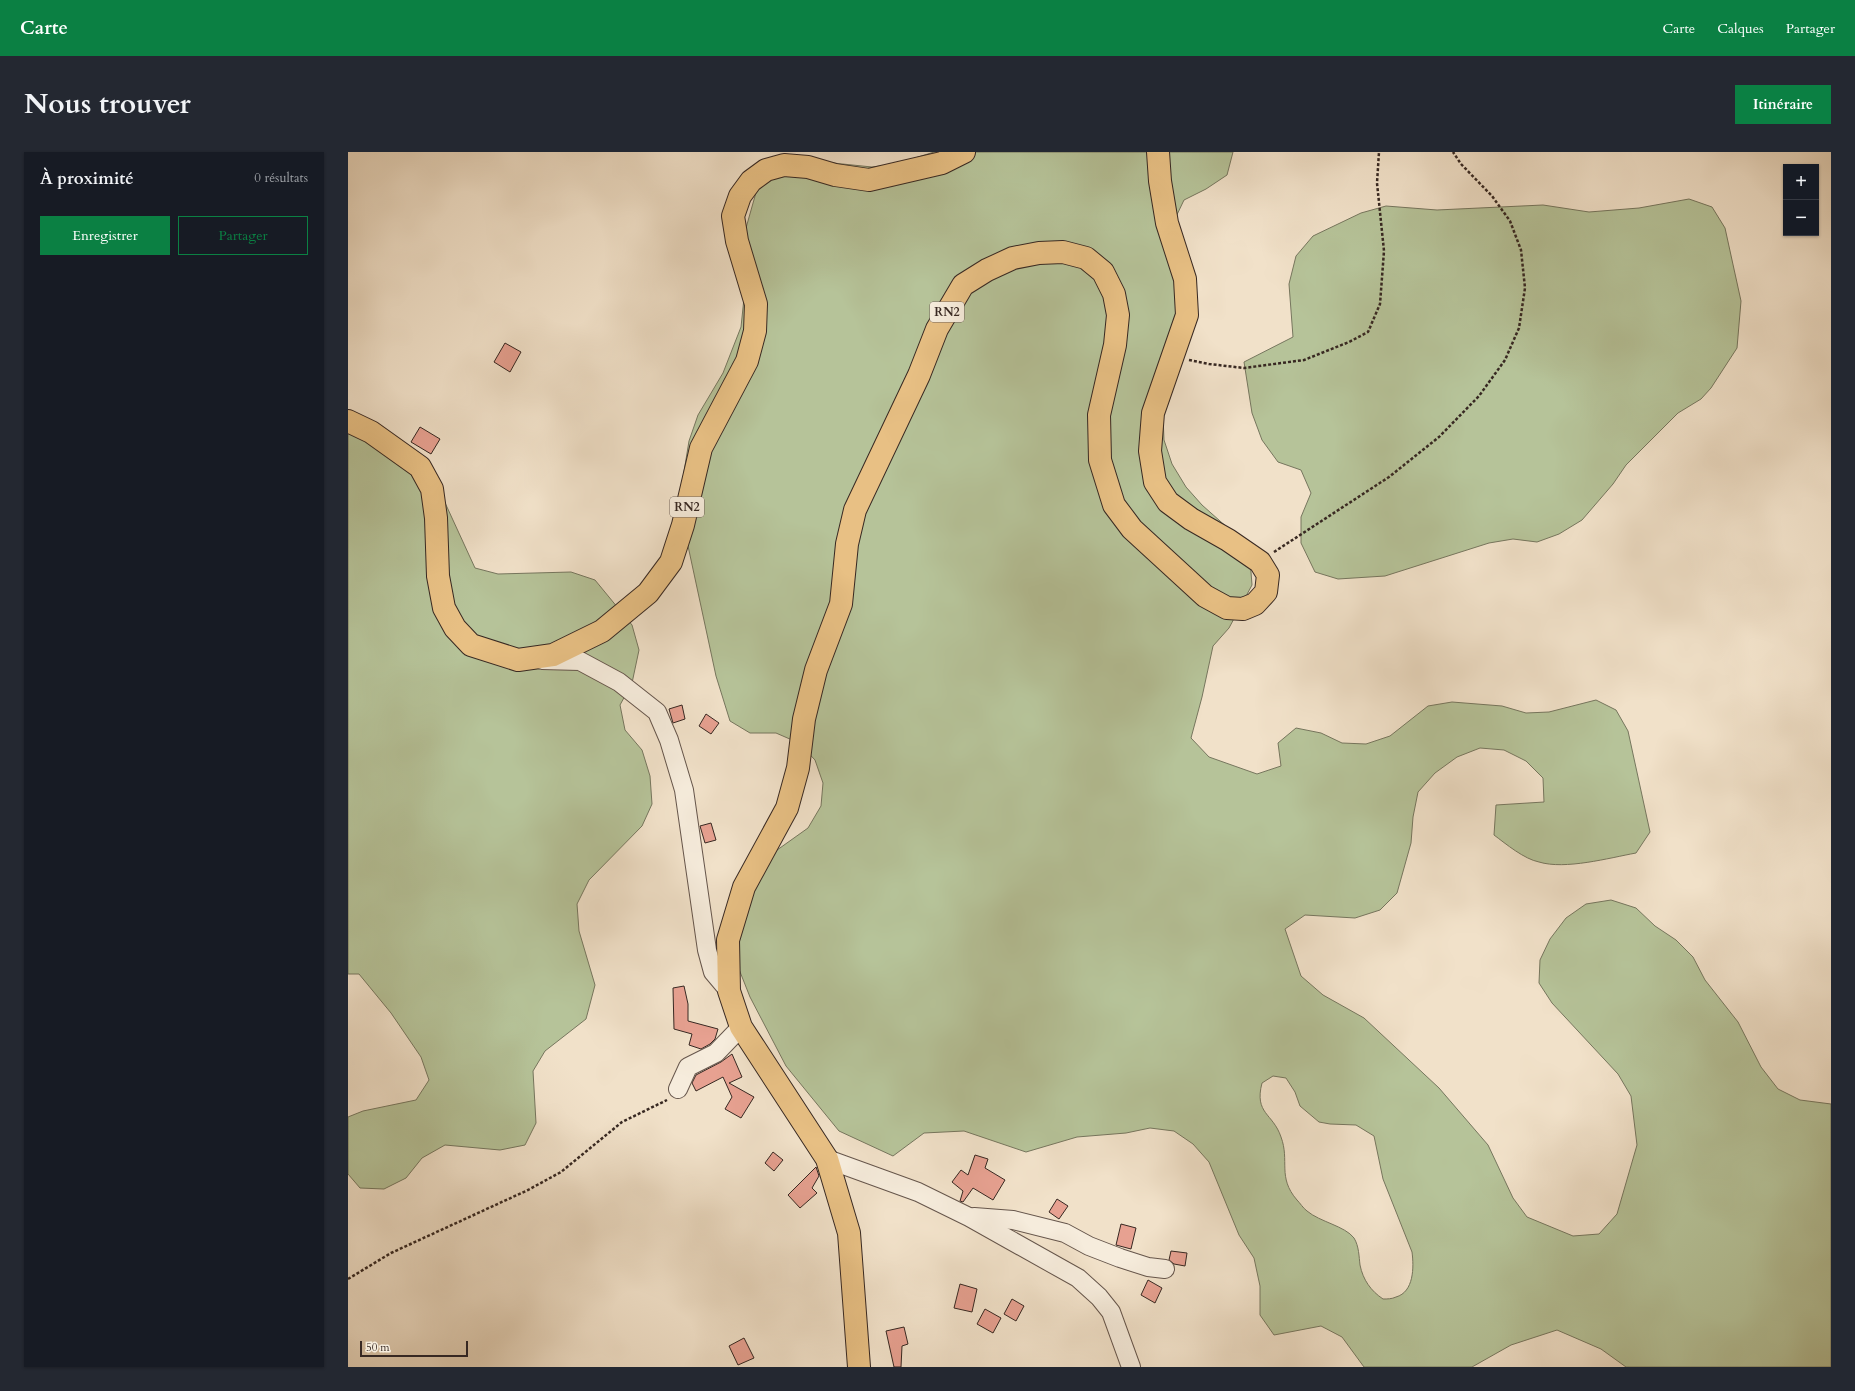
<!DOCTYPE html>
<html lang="fr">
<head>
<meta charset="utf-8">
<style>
  :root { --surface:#171b24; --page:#242831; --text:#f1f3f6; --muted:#9ea1a6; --line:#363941; --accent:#0b8043 }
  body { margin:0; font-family:Cardo,serif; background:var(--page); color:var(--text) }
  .controls { position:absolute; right:12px; top:12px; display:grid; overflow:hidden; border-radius:0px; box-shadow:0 1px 3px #0004 }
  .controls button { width:36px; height:36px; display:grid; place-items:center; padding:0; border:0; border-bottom:1px solid var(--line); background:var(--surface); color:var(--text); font:20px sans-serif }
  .scale { position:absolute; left:12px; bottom:10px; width:108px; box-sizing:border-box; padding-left:4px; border:2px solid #372822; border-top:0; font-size:11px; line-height:14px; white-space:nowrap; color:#372822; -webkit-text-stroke:3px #f6ecdc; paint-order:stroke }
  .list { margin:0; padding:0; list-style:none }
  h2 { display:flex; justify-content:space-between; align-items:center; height:52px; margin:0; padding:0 16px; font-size:17px }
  h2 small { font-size:13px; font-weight:400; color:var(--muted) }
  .actions { display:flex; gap:8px; padding:12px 16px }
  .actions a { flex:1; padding:9px 0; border:1px solid var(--accent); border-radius:0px; text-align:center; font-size:14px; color:var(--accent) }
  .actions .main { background:var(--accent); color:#fff }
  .map { position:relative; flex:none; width:1483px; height:1215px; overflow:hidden; border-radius:0px }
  header { display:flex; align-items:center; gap:24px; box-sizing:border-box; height:56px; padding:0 20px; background:var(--accent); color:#fff }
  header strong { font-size:19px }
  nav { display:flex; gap:22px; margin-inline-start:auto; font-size:14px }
  .intro { display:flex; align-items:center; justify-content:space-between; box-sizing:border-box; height:96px; padding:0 24px }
  h1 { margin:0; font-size:28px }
  .button { padding:10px 18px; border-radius:0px; background:var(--accent); color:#fff; font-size:14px; font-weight:700 }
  main { display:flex; gap:24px; padding:0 24px }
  aside { flex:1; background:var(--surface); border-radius:0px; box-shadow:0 1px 3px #0004 }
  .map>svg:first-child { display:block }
  .green { fill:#b6c399; stroke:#76765e; fill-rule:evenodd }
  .building { fill:#e7a191; stroke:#372822 }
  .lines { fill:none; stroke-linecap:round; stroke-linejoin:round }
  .minor-casing { stroke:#66564c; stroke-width:20 }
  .highway-casing { stroke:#372822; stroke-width:24 }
  .path { stroke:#372822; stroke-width:2.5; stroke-dasharray:3 2; stroke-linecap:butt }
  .minor { stroke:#f6ecdc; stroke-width:18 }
  .highway { stroke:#e8c084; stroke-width:22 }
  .labels { text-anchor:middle; stroke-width:3; stroke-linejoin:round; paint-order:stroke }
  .shield { fill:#f6ecdc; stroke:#70635a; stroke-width:1 }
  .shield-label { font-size:12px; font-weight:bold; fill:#372822 }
</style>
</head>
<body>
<header>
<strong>Carte</strong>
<nav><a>Carte</a><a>Calques</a><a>Partager</a></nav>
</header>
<div class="intro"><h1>Nous trouver</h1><a class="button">Itinéraire</a></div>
<main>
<aside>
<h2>À proximité<small>0 résultats</small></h2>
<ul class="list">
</ul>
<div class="actions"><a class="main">Enregistrer</a><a>Partager</a></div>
</aside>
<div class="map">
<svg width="1483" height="1215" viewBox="0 0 1483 1215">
  <rect width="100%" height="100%" fill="#f1e1c9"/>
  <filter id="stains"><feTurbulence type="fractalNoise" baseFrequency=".005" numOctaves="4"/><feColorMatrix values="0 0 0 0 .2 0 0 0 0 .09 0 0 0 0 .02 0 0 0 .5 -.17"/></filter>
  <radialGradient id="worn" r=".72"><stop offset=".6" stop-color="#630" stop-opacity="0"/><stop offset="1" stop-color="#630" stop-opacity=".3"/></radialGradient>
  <!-- green -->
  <g class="green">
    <path d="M586,0H885L879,23L858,37L836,48L825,71L841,173L821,249L815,264L816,288L824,312L838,335L854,353L890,385L902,407L904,433L881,476L865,494L854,545L843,586L861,605L909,622L933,614L930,591L948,576L973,581L994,591L1018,592L1042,584L1080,554L1104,550L1154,554L1178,561L1201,560L1248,548L1268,558L1280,579L1302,680L1288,701C1261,706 1217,718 1191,710C1176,707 1158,692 1146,683L1148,653L1196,650L1195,626L1178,609L1156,598L1132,596L1109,605L1087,621L1070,640L1065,665L1063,691L1049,741L1032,758L1007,766L957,763L937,777L953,824L975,843L1016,866L1091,936L1140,993L1165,1046L1179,1065L1225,1084L1251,1082L1269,1062L1289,993L1283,944L1270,922L1204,851L1191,831L1192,808L1202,787L1218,766L1238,752L1263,748L1288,756L1307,774L1328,788L1345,805L1357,828L1390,870L1413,915L1430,937L1452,948L1483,952V1215H1278L1253,1197L1209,1178L1163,1193L1124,1215H1016L994,1185L973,1174L926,1183L912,1163V1134L906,1106L891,1083L861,1010L845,992L826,979L802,976L778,981L729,985L678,1000L616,979L576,981L545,1004L491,979L438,914L402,845L379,787L401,718L460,676L473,654L475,631L467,608L451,591L428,581H402L382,569L368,524L334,366L333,338L341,289L350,263L375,221L393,175L398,127V76L409,37L427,22L475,10L524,15L548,12ZM925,924L938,926L947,940L952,954L971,970L982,972L1008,973L1026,984L1035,1027L1064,1100C1066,1115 1066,1140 1048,1145C1044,1147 1039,1147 1035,1147C1023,1139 1015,1128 1012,1113C1011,1105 1011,1094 1006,1086C997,1074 972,1070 959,1059C955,1056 952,1051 949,1048C929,1025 942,1009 933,985C925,961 906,962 914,931Z"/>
    <path d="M1341,47L1364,55L1377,76L1393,149L1389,196L1363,236L1353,247L1330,261L1278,313L1265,332L1234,368L1211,382L1189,390L1165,387L1141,391L1037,424L990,427L967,420L953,391V365L963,341L953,318L930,310L914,288L904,261L896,210L945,185L941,132L948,104L965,84L1013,61L1038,54L1089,58L1195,53L1241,60L1291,56Z"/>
    <path d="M0,267L93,342L127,416L150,422L223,420L247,428L284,473L291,498L284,531L272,553L277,578L294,598L302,624L304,652L294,674L241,728L229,752L231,779L247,833L238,867L197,899L185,919L188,971L177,993L152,998L97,993L74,1006L58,1026L36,1037L12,1036L0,1022V965L15,959L68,948L81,928L73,905L43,861L11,822H0Z"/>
  </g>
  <!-- building -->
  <g class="building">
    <path d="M157,191L173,200L162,220L146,210Z"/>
    <path d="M72,275L92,287L83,302L63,290Z"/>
    <path d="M334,553L337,567L325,571L321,557Z"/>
    <path d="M358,562L371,571L363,582L351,574Z"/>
    <path d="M363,671L368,688L357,691L352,674Z"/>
    <path d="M336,834L340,852V869L370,877L367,887L362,892L353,897L341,893L344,882L326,877L325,836Z"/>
    <path d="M384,902L394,925L381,931L406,945L393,966L377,957L384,945L375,925L348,939L344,931L348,923L373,910Z"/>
    <path d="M425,1000L435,1008L426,1019L417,1011Z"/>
    <path d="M627,1003L640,1007L637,1016L657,1028L645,1048L625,1036L615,1050L612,1049L615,1039L604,1030L613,1018L620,1023Z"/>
    <path d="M468,1015L471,1024L464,1036L469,1041L452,1056L440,1043Z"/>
    <path d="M709,1047L720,1054L711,1067L701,1060Z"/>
    <path d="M773,1072L788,1076L783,1097L768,1093Z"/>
    <path d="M823,1099L839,1101L837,1114L826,1112L821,1108Z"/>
    <path d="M800,1128L814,1136L807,1151L793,1143Z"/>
    <path d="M612,1132L629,1137L624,1160L606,1156Z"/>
    <path d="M664,1147L676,1154L668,1169L656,1162Z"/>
    <path d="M637,1157L653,1166L645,1181L629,1172Z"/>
    <path d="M556,1175L560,1192L554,1194L553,1215H546L538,1179Z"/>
    <path d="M396,1186L406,1206L390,1213L381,1194Z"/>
  </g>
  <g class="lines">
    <!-- minor casing -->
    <g class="minor-casing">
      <g id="minor">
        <path d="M194,508L232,509L271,530L309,560L321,588L336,638L359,798L365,820L381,839"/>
        <path d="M330,937L340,915L368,901L393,875"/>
        <path d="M479,1007L570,1040L621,1065L730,1126L751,1145L763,1160L783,1215"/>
        <path d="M626,1065L665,1068L717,1081L741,1094L772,1106L800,1115L817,1117"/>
      </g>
    </g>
    <!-- highway casing -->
    <g class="highway-casing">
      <g id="highway">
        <path d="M0,269L23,280L72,315L84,337L88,366L90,424L96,456L107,476L123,493L170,508L205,503L254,479L300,441L323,410L335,373L353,296L399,209L407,179L408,152L389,89L385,64L392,44L403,29L418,18L436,13L460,15L487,23L521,28L594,11L616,0"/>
        <path d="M511,1215L501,1081L479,1007L393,875L381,839L380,788L396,735L439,656L450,616L456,567L468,518L493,452L499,392L507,358L571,223L589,177L615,133L639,118L665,106L691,101L715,100L738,106L755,120L766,142L770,163L767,193L751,263L752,308L766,353L784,377L857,444L879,456L895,457L907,452L918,440L920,423L912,410L880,388L843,367L820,350L807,330L802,299L805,261L839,163L837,127L819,71L812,29L810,0"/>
      </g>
    </g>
    <!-- path -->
    <g class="path">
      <path d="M841,208L861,212L896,216L956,208L1001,190L1020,180L1032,152L1036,99L1029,31L1031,0"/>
      <path d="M926,400L1041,325L1091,285L1131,244L1157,208L1171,176L1177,136L1173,98L1162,69L1144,44L1113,12L1105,0"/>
      <path d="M0,1127L43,1101L180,1038L213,1020L274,970L319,948"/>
    </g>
    <!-- minor -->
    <use href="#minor" class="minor"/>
    <!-- highway -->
    <use href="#highway" class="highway"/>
  </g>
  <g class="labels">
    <!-- shield labels -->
    <g class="shield">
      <rect x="582" y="150" width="34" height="20" rx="3"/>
      <rect x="322" y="345" width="34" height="20" rx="3"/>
    </g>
    <g class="shield-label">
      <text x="599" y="164">RN2</text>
      <text x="339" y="359">RN2</text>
    </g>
  </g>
  <rect width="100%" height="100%" filter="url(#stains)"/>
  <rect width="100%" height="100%" fill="url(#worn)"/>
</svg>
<div class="controls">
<button>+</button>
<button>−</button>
</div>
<div class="scale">50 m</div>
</div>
</main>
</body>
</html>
